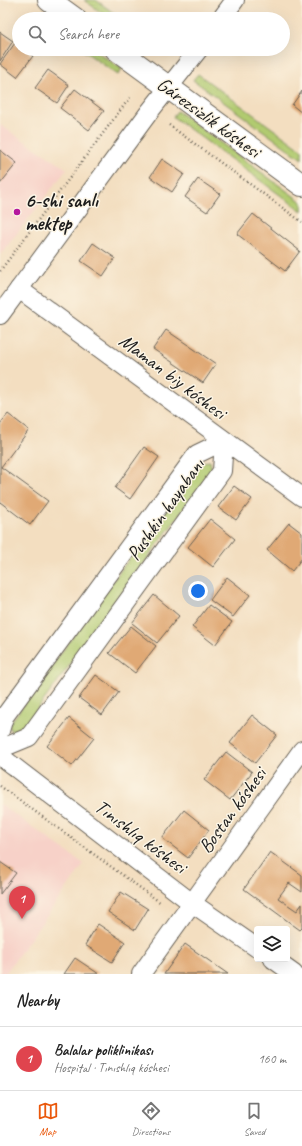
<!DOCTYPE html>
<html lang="en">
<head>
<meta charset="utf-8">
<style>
  :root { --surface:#fff; --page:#f2f2f2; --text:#222; --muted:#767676; --line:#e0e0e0; --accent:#ea580c }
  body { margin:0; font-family:Caveat,sans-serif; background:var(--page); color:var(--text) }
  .controls { position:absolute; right:12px; bottom:12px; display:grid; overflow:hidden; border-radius:4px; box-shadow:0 4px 16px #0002 }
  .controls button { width:36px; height:36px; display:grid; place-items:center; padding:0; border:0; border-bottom:1px solid var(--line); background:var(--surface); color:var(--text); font:20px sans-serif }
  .you { position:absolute; left:198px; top:591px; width:14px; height:14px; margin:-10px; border:3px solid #fff; border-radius:50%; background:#1a73e8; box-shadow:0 0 0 6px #1a73e833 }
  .badge { display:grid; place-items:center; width:26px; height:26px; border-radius:50%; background:var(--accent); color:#fff; font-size:13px; font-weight:700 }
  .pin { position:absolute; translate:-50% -33px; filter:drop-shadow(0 1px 2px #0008) }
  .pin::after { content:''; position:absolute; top:21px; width:14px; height:12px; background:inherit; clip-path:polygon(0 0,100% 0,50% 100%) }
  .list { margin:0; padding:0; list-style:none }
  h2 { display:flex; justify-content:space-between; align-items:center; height:52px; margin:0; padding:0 16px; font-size:17px }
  h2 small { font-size:13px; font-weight:400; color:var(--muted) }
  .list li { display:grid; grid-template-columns:26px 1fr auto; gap:12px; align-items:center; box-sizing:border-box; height:64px; padding:0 16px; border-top:1px solid var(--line) }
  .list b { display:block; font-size:15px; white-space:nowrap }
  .list p { margin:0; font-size:13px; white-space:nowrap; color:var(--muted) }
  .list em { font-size:13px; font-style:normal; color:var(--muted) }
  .icon { flex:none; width:22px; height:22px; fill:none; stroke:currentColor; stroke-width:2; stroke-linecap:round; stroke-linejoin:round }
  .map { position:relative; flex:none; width:302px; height:974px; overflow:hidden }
  .search { position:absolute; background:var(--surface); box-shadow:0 4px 16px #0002; left:12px; right:12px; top:12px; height:44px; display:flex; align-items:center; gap:10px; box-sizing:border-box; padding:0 14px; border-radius:22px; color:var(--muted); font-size:15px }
  .sheet { height:116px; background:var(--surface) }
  nav { display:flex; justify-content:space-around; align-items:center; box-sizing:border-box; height:56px; border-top:1px solid var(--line); background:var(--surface); font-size:11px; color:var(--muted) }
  nav a { display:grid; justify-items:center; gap:2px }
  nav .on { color:var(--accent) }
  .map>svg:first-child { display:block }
  .built { fill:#f7d1c8 }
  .green { fill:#b1ca70; stroke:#667346 }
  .building { fill:#e0a974 }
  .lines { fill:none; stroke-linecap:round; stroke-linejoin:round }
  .minor-casing { stroke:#676055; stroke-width:20 }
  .tertiary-casing { stroke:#676055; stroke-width:24 }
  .path { stroke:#676055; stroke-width:2.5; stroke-dasharray:1 3; stroke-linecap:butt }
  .minor { stroke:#fff; stroke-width:18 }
  .tertiary { stroke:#fff; stroke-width:22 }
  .poi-dot { fill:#b5179e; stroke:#fcf5e5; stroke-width:1.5 }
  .labels { text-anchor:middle; stroke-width:3; stroke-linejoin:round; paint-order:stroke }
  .street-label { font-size:20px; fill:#1c1c1c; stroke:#fcf5e5 }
  .poi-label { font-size:20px; font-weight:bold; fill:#1c1c1c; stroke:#fcf5e5; text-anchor:start }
</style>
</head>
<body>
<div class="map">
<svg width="302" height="974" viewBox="0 0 302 974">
  <rect width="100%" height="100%" fill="#fcf5e5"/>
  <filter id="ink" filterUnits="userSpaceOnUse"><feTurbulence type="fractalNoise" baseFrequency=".025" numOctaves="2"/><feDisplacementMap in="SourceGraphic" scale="8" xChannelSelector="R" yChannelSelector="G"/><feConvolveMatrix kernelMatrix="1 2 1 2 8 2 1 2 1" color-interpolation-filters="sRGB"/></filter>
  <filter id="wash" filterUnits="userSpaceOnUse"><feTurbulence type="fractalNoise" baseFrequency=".012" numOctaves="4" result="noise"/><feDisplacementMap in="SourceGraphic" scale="16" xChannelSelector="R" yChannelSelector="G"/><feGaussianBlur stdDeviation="0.9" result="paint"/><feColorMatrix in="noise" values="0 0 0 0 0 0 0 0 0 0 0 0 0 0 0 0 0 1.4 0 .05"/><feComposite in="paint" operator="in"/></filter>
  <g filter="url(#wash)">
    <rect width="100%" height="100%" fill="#f3dec0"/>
    <!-- built -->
    <g class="built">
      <path d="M0,125L67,169L0,255Z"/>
      <path d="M0,804L84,864L5,974H0Z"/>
    </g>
    <!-- green -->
    <g class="green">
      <path d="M84,0H96L122,19H110Z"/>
      <path d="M81,49H93L122,69L118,75Z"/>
      <path d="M198,74L302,150V159L193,80Z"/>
      <path d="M177,111L302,202V211L173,117Z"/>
      <path d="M210,461L212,470L20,733H12L9,725L199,462Z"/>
    </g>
    <g id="blocks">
      <!-- building -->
      <g class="building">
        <path d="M0,32L13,41L0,61Z"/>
        <path d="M15,43L19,46V49H24L33,56L17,77L0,64Z"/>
        <path d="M48,70L69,85L57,103L35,88Z"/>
        <path d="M75,89L104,111L89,130L60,108Z"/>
        <path d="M302,91V113L292,105Z"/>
        <path d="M0,150L17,163L0,184Z"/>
        <path d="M162,159L184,174L172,192L150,177Z"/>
        <path d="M198,179L220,194L207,212L185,197Z"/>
        <path d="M253,214L300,251L285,271L237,234Z"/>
        <path d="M93,243L115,258L103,276L81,261Z"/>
        <path d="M166,330L216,364L203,383L153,349Z"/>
        <path d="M8,414L29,430L1,467L48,501L30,525L0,502V424Z"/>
        <path d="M144,447L159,457L130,499L115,488Z"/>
        <path d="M234,486L252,499L236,520L218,507Z"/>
        <path d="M210,519L235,539L213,567L188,547Z"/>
        <path d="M289,523L302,533V558L292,571L267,550Z"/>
        <path d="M227,577L250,595L233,617L210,600Z"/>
        <path d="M154,595L179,616L157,643L132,623Z"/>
        <path d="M209,605L232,622L215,645L192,627Z"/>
        <path d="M131,626L156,646L135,673L109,653Z"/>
        <path d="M96,675L119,692L102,715L79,698Z"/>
        <path d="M252,715L277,735L255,763L230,743Z"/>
        <path d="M69,718L94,738L72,766L47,746Z"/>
        <path d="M226,752L252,772L230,800L204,780Z"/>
        <path d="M184,810L209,830L188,858L162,838Z"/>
        <path d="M270,852L302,875V892L289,883L278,898L297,911L302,904V928L300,930L244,889Z"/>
        <path d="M0,862L16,873L0,894Z"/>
        <path d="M121,892L148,909L135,930L108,912Z"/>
        <path d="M98,924L125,942L112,962L85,945Z"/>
        <path d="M185,944L228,974H164Z"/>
        <path d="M75,958L99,974H64Z"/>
      </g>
    </g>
  </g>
  <g filter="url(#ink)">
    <use href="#blocks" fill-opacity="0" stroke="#676055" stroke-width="1"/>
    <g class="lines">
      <!-- minor casing -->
      <g class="minor-casing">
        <g id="minor">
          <path d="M221,19L235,0"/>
          <path d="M19,289L302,497"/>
          <path d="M0,315L150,111L199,49"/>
          <path d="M0,731L4,717L197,454L224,441L222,471L29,737L0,749"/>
          <path d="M0,756L192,903L257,948"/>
          <path d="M273,959L294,974"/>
          <path d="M141,974L302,750"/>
        </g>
      </g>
      <!-- tertiary casing -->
      <g class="tertiary-casing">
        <g id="tertiary">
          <path d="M49,0L75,19"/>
          <path d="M116,49L302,185"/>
        </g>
      </g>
      <!-- path -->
      <g class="path">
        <path d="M169,125L302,222"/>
        <path d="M0,271L131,96"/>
        <path d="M0,786L161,903"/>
      </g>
      <!-- minor -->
      <use href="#minor" class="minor"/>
      <!-- tertiary -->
      <use href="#tertiary" class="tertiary"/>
    </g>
  </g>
  <!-- markers -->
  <circle class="poi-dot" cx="17" cy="212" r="4"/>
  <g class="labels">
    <!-- street labels -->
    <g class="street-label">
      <text transform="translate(209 117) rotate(36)" y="7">Gárezsizlik kóshesi</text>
      <text transform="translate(173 376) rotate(37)" y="7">Maman biy kóshesi</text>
      <text transform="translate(165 509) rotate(-55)" y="7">Pushkin hayabanı</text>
      <text transform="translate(232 810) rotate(-54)" y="7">Bostan kóshesi</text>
      <text transform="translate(141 836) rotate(37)" y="7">Tınıshlıq kóshesi</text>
    </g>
    <!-- poi labels -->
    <g class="poi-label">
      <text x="25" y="207">6-shi sanlı<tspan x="25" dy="23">mektep</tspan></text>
    </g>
  </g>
</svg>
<div class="controls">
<button><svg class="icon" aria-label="layers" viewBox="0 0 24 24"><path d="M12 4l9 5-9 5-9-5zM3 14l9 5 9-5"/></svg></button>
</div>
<div class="you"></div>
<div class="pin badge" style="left:22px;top:919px;background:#e0444e">1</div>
<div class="search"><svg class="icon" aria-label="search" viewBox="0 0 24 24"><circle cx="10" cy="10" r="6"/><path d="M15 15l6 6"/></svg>Search here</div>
</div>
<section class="sheet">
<h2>Nearby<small></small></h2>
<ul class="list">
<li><span class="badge" style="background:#e0444e">1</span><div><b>Balalar poliklinikası</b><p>Hospital · Tınıshlıq kóshesi</p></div><em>160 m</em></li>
</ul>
</section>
<nav>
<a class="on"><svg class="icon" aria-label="map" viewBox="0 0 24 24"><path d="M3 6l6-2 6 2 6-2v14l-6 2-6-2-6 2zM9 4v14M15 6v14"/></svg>Map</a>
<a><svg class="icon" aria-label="directions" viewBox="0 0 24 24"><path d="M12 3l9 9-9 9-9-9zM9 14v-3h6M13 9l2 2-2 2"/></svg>Directions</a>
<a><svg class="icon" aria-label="saved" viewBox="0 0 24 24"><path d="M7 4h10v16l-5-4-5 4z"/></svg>Saved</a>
</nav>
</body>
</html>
